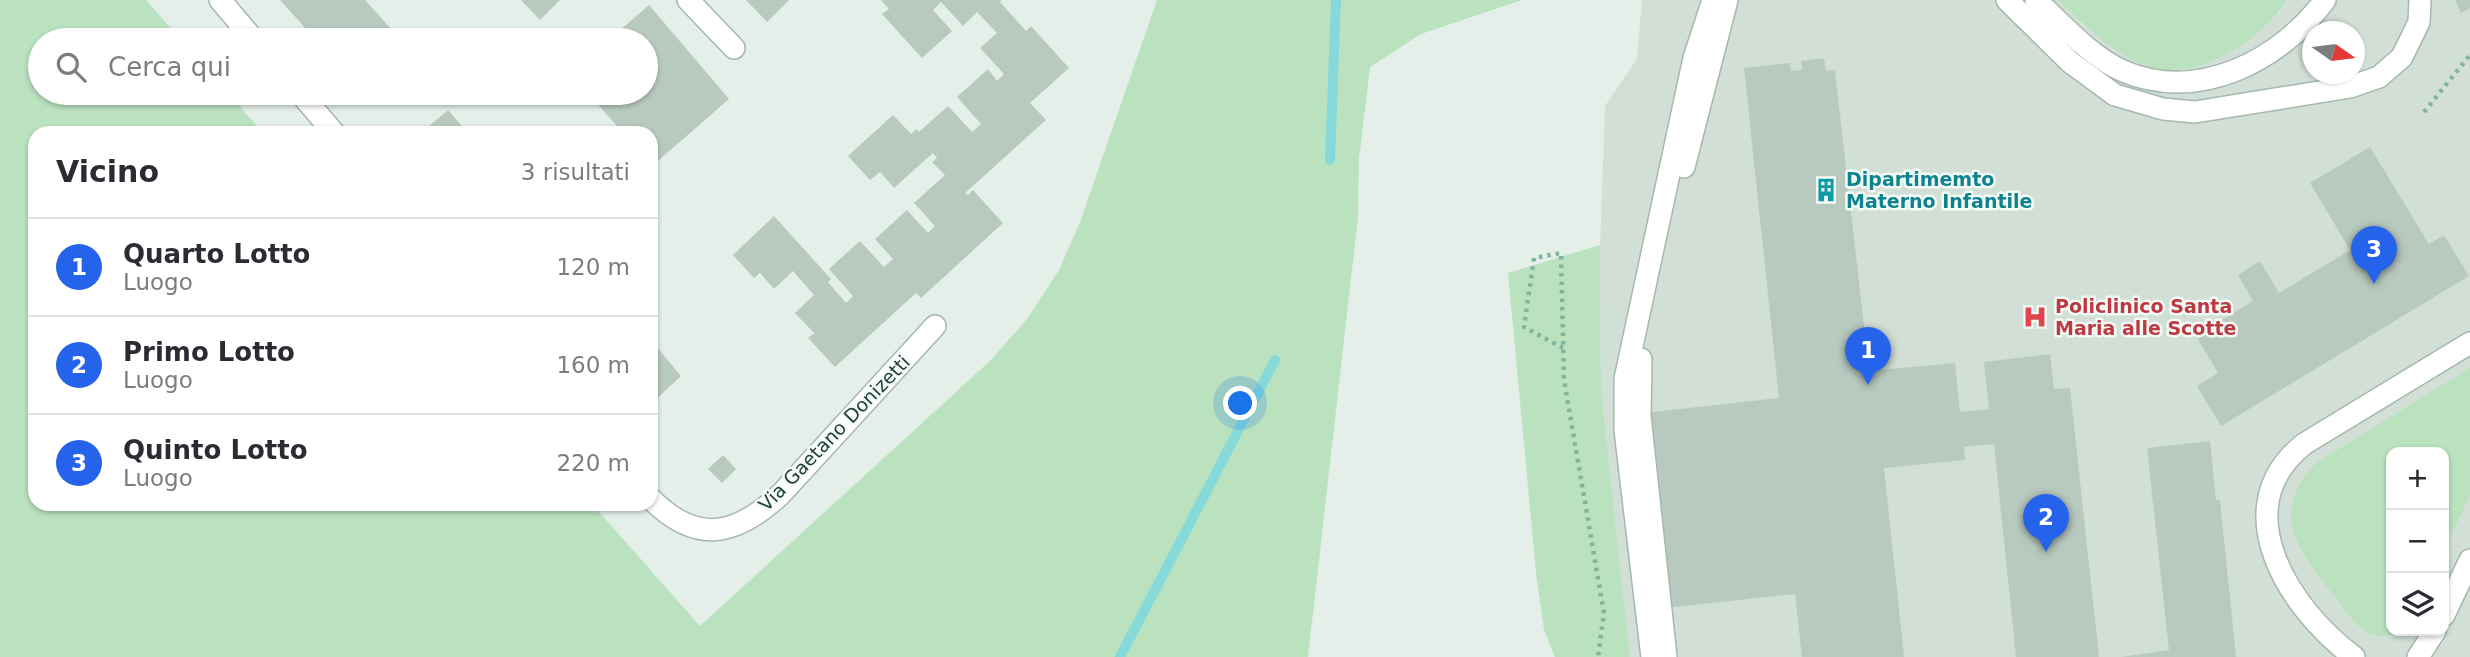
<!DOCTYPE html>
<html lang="it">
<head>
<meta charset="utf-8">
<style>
  :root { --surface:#fff; --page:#f2f2f3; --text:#2b2b33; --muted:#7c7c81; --line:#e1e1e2; --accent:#2563eb }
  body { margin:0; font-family:"DejaVu Sans",sans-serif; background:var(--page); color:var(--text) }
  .controls { position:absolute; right:21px; bottom:21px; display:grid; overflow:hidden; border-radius:14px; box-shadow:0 2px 5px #0004 }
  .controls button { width:63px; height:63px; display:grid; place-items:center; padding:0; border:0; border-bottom:2px solid var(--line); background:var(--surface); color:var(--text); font:35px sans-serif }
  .compass { position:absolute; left:2302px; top:21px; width:63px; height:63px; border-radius:50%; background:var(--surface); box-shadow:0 2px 5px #0004; rotate:104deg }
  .you { position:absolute; left:1241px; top:404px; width:24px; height:24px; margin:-18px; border:5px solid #fff; border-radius:50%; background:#1a73e8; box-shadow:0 0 0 10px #1a73e833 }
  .badge { display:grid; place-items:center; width:46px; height:46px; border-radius:50%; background:var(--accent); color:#fff; font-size:23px; font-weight:700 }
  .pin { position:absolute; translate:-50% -58px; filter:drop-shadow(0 2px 4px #0008) }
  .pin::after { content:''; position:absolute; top:37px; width:24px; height:21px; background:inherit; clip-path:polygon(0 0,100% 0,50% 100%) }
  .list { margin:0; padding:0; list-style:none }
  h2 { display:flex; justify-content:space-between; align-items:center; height:91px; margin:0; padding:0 28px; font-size:30px }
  h2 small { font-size:23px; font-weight:400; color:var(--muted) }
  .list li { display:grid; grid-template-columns:46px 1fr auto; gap:21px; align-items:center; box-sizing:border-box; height:98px; padding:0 28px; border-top:2px solid var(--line) }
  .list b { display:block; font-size:26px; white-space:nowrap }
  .list p { margin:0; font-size:23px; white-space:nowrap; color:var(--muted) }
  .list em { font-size:23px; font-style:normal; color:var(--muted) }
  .icon { flex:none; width:38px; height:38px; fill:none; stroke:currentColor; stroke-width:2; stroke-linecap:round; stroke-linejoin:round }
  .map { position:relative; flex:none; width:2470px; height:657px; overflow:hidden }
  .search { position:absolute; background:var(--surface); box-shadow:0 2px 5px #0004; left:28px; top:28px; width:630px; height:77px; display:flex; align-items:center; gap:18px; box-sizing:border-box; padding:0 24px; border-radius:38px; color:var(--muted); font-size:26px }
  .panel { position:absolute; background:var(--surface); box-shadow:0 2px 5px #0004; left:28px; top:126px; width:630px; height:385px; border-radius:21px }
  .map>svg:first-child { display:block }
  .built { fill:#d1dfd6; fill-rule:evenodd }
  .green { fill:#bae2bf }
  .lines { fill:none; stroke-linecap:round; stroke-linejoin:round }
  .stream { stroke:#86d9d9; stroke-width:10 }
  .building { fill:#b8cac0 }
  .minor-casing { stroke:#a5b8ae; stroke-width:24 }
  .path { stroke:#80b59c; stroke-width:4.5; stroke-dasharray:3.5 5; stroke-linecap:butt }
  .minor { stroke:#fff; stroke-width:21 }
  .labels { text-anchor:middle; stroke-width:5; stroke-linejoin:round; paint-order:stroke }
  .culture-label { font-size:19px; font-weight:bold; fill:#0d838f; stroke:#f4faf6; text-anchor:start }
  .health-label { font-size:19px; font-weight:bold; fill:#be3a42; stroke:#f4faf6; text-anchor:start }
  .street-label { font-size:19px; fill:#204234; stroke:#f4faf6 }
</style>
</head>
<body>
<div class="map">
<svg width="2470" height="657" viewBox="0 0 2470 657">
  <rect width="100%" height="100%" fill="#e3efe8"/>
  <!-- built -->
  <path class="built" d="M1642,0H2058L2084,26L2119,51L2155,68L2190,67L2279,13L2287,0H2470V657H1630L1601,389L1600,245L1605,106L1637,59ZM2312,32H2354V74H2312ZM2391,452H2444V631H2391Z"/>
  <!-- green -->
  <g class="green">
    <path d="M0,0H146L181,40H40V93H228L263,133H35V504H592L700,626L991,360L1027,319L1059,270L1080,222L1157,0H1522L1421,34L1370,67L1359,159L1358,217L1308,657H0Z"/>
    <path d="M2058,0H2287C2261,39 2204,79 2154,68C2120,60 2082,24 2058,0Z"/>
    <path d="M1600,245L1601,389L1630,657H1555L1544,630L1536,573L1508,273Z"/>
    <path d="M2470,368V495L2444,551V452H2391V631H2399C2393,636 2382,637 2374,635C2358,631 2346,610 2336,598C2301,554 2266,514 2316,463Z"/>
  </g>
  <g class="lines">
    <!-- stream -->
    <g class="stream">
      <path d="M1330,160L1336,0"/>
      <path d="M1120,657L1275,360"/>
    </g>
  </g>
  <!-- building -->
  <g class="building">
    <path d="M280,0H365L401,40H316Z"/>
    <path d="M521,0H560L540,20Z"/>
    <path d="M746,0H789L767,22Z"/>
    <path d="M881,0H1002L1000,2L1026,31L1031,26L1069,68L1030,103L1046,120L965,193L968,195L973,190L1003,223L921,298L916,293L835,367L808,338L814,333L795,313L814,295L793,271L774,289L760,273L754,278L733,255L774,216L831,279L828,282L846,303L853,296L829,269L860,241L884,267L893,259L875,239L907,210L928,233L935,226L914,203L945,175L932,162L937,158L933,153L894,188L880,172L870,180L848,156L893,115L911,134L917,129L919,132L948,106L972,132L981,124L957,97L988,69L997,81L1004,74L980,48L997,33L977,12L963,26L941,2L933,10L952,31L922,58L882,14L889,9Z"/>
    <path d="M2455,0H2470V8L2461,13Z"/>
    <path d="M649,5L729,99L651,167V133H623L588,93H646V40H609Z"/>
    <path d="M1824,58L1826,71L1835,70L1869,371L1955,363L1960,412L1989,409L1984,362L2050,354L2054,389L2070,388L2099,657H2016L1994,444L1964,447L1965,460L1884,468L1904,657H1802L1795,594L1665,608L1644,413L1779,398L1744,68L1790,63L1791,71L1802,70L1801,61Z"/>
    <path d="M448,110L468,133H421Z"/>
    <path d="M2370,147L2429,244L2444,235L2469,276L2221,426L2197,386L2218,373L2196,336L2253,301L2238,275L2260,261L2279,293L2350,250L2310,183Z"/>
    <path d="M651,340L681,376L651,404Z"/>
    <path d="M2210,441L2216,500H2220L2236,657H2121L2169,650L2147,448Z"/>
    <path d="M723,455L736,469L722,483L708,469Z"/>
  </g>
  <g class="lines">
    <!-- minor casing -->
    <g class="minor-casing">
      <g id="minor">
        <path d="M220,0L254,40"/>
        <path d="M688,0L734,48"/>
        <path d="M2007,0L2070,62L2115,95L2163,109L2195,112L2350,87L2379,77L2402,57L2419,22L2420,0"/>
        <path d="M2036,0C2062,24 2091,57 2123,71C2198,103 2280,61 2325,0"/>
        <path d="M300,93L334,133"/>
        <path d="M1684,167L1727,0"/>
        <path d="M1641,359L1640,416L1666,657"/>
        <path d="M651,499C697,545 736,536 781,494L935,326"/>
        <path d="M2444,615L2470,560"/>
        <path d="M1652,657L1625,430V379L1694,58L1713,0"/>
        <path d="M2354,657C2289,609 2224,508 2304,444L2470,343"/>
        <path d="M2418,657L2435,631"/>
      </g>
    </g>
    <!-- path -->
    <g class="path">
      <path d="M2424,112L2470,55"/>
      <path d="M1563,348L1524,327L1534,258L1561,253L1564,380L1604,613L1598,657"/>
    </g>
    <!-- minor -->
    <use href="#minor" class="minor"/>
  </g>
  <!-- icons -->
  <defs>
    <g id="building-bare" transform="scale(1.89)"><path d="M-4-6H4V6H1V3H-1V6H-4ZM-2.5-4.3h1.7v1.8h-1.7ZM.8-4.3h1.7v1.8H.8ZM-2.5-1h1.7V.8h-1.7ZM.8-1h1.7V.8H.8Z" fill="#0f9aa8" stroke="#f4faf6" stroke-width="2.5" paint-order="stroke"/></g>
    <g id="hospital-bare" transform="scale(1.89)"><path d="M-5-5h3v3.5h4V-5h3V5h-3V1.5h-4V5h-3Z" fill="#e0444e" stroke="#f4faf6" stroke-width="2.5" paint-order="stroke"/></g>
  </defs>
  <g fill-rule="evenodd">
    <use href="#building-bare" x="1826" y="190"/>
    <use href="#hospital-bare" x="2035" y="317"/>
  </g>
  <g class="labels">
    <!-- culture labels -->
    <g class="culture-label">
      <text x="1846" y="186">Dipartimemto<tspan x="1846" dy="22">Materno Infantile</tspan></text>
    </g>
    <!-- health labels -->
    <g class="health-label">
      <text x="2055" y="313">Policlinico Santa<tspan x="2055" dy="22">Maria alle Scotte</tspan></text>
    </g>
    <!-- street labels -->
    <g class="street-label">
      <text transform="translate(834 433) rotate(-46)" y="7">Via Gaetano Donizetti</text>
    </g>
  </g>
</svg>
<div class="controls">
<button>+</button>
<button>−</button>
<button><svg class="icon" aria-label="layers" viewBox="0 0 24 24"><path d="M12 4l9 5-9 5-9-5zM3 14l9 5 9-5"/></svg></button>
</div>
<svg class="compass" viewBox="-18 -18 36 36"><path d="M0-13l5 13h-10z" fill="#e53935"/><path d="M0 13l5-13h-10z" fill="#7c7c81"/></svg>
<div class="you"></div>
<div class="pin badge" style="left:1868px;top:385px">1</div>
<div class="pin badge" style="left:2046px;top:552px">2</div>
<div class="pin badge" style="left:2374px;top:284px">3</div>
<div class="search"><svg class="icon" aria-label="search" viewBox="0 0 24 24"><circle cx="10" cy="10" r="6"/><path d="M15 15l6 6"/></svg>Cerca qui</div>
<section class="panel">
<h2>Vicino<small>3 risultati</small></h2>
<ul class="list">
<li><span class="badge">1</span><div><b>Quarto Lotto</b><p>Luogo</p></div><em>120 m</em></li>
<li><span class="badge">2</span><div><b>Primo Lotto</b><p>Luogo</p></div><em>160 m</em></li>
<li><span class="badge">3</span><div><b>Quinto Lotto</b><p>Luogo</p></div><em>220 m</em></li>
</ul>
</section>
</div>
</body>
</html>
